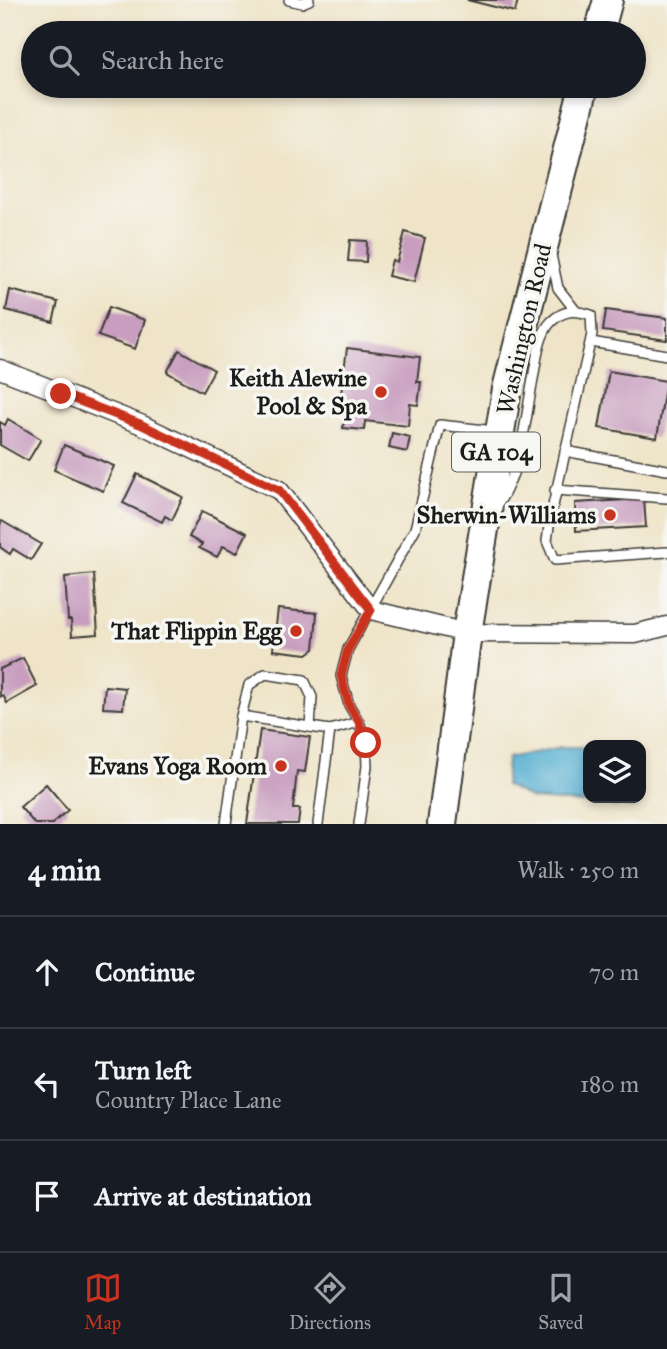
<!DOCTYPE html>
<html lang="en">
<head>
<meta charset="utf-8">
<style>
  :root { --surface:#171b24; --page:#242831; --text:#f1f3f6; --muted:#9ea1a6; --line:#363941; --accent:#c8321e }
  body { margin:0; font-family:"IM FELL Great Primer",serif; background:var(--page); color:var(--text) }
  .controls { position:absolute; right:21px; bottom:21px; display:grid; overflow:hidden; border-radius:14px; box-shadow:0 4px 10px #0003 }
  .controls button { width:63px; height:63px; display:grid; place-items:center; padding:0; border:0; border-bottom:2px solid var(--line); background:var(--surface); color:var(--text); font:35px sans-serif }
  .stop { position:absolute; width:21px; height:21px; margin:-16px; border:5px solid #c8321e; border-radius:50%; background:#fff }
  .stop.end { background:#c8321e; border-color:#fff; box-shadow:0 2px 7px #0008 }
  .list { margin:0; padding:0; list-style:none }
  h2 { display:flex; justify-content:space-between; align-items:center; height:91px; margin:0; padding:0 28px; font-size:30px }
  h2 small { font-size:23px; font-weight:400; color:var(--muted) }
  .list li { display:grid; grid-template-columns:46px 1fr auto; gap:21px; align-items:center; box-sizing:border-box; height:112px; padding:0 28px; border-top:2px solid var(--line) }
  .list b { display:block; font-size:26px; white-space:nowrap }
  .list p { margin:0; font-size:23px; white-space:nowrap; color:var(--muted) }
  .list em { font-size:23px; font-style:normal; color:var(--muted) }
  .icon { flex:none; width:38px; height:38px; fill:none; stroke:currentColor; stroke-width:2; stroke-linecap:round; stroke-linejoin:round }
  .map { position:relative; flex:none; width:667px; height:824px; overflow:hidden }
  .search { position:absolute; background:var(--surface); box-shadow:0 4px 10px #0003; left:21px; right:21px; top:21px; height:77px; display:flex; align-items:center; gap:18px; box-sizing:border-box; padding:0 24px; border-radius:38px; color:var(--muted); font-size:26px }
  .sheet { height:427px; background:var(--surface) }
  nav { display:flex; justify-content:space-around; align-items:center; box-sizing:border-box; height:98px; border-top:2px solid var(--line); background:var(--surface); font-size:19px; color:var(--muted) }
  nav a { display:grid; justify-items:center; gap:4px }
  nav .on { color:var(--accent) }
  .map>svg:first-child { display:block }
  .water { fill:#53aed1; stroke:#386576; stroke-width:2 }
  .building { fill:#c89dbf }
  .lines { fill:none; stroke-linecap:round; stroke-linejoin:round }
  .lane-casing { stroke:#3c3a36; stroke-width:12 }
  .street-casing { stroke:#3c3a36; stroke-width:21 }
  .primary-casing { stroke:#3c3a36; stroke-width:32 }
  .lane { stroke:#fff; stroke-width:9 }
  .street { stroke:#fff; stroke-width:18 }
  .primary { stroke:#fff; stroke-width:28 }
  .route { stroke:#c8321e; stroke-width:9 }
  .poi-dot { fill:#c8321e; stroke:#f6f6f2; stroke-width:2.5 }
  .labels { text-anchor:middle; stroke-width:7; stroke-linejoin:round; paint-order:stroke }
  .shield { fill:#f6f6f2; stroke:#5d5d5c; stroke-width:2 }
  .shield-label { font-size:23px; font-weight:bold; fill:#1c1c1c }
  .street-label { font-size:24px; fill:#1c1c1c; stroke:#f6f6f2 }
  .poi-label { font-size:24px; font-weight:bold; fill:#1c1c1c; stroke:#f6f6f2; text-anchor:end }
</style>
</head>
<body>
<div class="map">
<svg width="667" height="824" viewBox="0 0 667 824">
  <rect width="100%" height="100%" fill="#f6f6f2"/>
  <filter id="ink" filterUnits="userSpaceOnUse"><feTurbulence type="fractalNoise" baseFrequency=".0143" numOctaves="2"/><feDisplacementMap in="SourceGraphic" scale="14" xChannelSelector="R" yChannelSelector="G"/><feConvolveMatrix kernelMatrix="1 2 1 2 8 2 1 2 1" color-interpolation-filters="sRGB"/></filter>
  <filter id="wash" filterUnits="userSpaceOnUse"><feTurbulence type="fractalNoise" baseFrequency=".00686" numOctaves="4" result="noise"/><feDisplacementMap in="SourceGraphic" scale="28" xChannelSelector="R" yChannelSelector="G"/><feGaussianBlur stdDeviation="1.57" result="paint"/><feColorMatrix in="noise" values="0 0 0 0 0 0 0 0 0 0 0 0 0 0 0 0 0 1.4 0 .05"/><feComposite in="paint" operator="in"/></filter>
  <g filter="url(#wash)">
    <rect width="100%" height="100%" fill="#efe4c8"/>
    <!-- water -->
    <path class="water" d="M562,747H588V798H638L634,807L532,799L505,785L507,758Z"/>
    <g id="blocks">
      <!-- building -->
      <g class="building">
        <path d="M467,0H518L515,12Z"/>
        <path d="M405,232L425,238L414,282L388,276L392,260L397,262Z"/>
        <path d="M350,240L367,241L366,262L348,261Z"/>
        <path d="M10,290L58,302L53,322L6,310Z"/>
        <path d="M109,307L145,320L135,349L98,336Z"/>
        <path d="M606,310L667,318V340L603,331Z"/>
        <path d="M347,348L420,357L417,382H421L418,405L410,404L408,426L365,421L364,430L343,428L346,403L340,402Z"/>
        <path d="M179,350L214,370L202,392L167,372Z"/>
        <path d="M609,371L666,381L657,438L599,428Z"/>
        <path d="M8,419L41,439L28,461L0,445V422L5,425Z"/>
        <path d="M392,433L410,437L407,452L389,448Z"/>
        <path d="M64,445L114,466L103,491L54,470Z"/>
        <path d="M137,474L183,497L172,520L165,516L162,522L123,503Z"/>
        <path d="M644,499L646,527L576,531L575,503Z"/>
        <path d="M202,511L247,533L237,553L223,546L217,557L199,548L202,544L189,537Z"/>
        <path d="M2,521L41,544L31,560L13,549L10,554L0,547V525Z"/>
        <path d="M94,574L98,634L72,636L71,620H68L65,577Z"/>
        <path d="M278,609L317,613L314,649L307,654L273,650Z"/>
        <path d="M23,658L37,686L7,703L3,695L0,697V669Z"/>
        <path d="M105,686L125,688L123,709L103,708Z"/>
        <path d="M260,730L310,737L305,772L297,771L293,809H300L298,824H247Z"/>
        <path d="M46,784L68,810L52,824H35L20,807Z"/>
      </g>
    </g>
  </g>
  <g filter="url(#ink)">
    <use href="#blocks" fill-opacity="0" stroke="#3c3a36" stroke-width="2"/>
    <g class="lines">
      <!-- lane casing -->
      <g class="lane-casing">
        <g id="lane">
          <path d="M289,0L302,3L309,0"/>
          <path d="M551,255L558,288L575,310"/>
          <path d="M591,342L667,355"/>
          <path d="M565,451L667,470"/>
          <path d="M555,490L667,498"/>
          <path d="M498,504C522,468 525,421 533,379C536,362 539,334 551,322C564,309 575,310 591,315L592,334L550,519L547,541L555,560L667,552"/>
          <path d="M241,716L249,685L265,674L304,680L312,697L310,727L330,730L359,722"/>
          <path d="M226,824L241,716L310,727"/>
          <path d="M318,824L330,730"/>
          <path d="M359,824L367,766L366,742L359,722L349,705L341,676L348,649L415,529L440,425L495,431"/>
        </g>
      </g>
      <!-- street casing -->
      <g class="street-casing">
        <path id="street" d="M0,369L140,424L279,490L371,610L467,633L635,634L667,626"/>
      </g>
      <!-- primary casing -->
      <g class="primary-casing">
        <g id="primary">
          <path d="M599,33L608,0"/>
          <path d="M442,824L467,633L507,389L584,86"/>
        </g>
      </g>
      <!-- lane -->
      <use href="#lane" class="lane"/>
      <!-- street -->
      <use href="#street" class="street"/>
      <!-- primary -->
      <use href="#primary" class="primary"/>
    </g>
  </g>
  <g class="lines" filter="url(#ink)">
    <!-- route -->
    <path class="route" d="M61,394L140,424L279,490L371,610L348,649L341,676L349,705L359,722L366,743"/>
  </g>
  <!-- markers -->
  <g class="poi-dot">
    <circle cx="381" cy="392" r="7"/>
    <circle cx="610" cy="515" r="7"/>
    <circle cx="296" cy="631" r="7"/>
    <circle cx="281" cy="766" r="7"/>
  </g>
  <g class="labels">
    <!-- shield labels -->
    <rect class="shield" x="452" y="432.5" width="88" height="39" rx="5"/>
    <g class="shield-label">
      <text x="496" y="460">GA 104</text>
    </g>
    <!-- street labels -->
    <g class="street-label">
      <text transform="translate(524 329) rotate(-77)" y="8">Washington Road</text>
    </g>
    <!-- poi labels -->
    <g class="poi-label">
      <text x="367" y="386">Keith Alewine<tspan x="367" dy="28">Pool &amp; Spa</tspan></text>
      <text x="596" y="523">Sherwin-Williams</text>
      <text x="282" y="639">That Flippin Egg</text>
      <text x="267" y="774">Evans Yoga Room</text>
    </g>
  </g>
</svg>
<div class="controls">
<button><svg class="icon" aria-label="layers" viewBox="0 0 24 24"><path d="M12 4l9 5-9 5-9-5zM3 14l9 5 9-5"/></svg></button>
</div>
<div class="stop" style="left:366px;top:743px"></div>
<div class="stop end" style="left:61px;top:394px"></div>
<div class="search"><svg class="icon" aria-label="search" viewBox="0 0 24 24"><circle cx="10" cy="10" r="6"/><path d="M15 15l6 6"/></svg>Search here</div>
</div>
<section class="sheet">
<h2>4 min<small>Walk · 250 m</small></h2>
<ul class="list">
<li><svg class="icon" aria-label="ahead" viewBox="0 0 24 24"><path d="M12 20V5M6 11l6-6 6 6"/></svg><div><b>Continue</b></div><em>70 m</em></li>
<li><svg class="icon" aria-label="left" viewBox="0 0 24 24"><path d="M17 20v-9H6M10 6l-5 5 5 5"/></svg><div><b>Turn left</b><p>Country Place Lane</p></div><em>180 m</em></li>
<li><svg class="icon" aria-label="arrive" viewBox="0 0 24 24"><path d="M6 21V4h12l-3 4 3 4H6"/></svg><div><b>Arrive at destination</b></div></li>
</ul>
</section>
<nav>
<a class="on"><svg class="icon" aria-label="map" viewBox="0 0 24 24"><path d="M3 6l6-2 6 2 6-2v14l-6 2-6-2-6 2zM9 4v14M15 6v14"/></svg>Map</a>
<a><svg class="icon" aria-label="directions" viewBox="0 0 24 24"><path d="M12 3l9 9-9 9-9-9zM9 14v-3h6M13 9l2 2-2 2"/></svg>Directions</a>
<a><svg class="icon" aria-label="saved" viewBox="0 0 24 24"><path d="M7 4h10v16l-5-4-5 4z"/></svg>Saved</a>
</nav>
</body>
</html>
